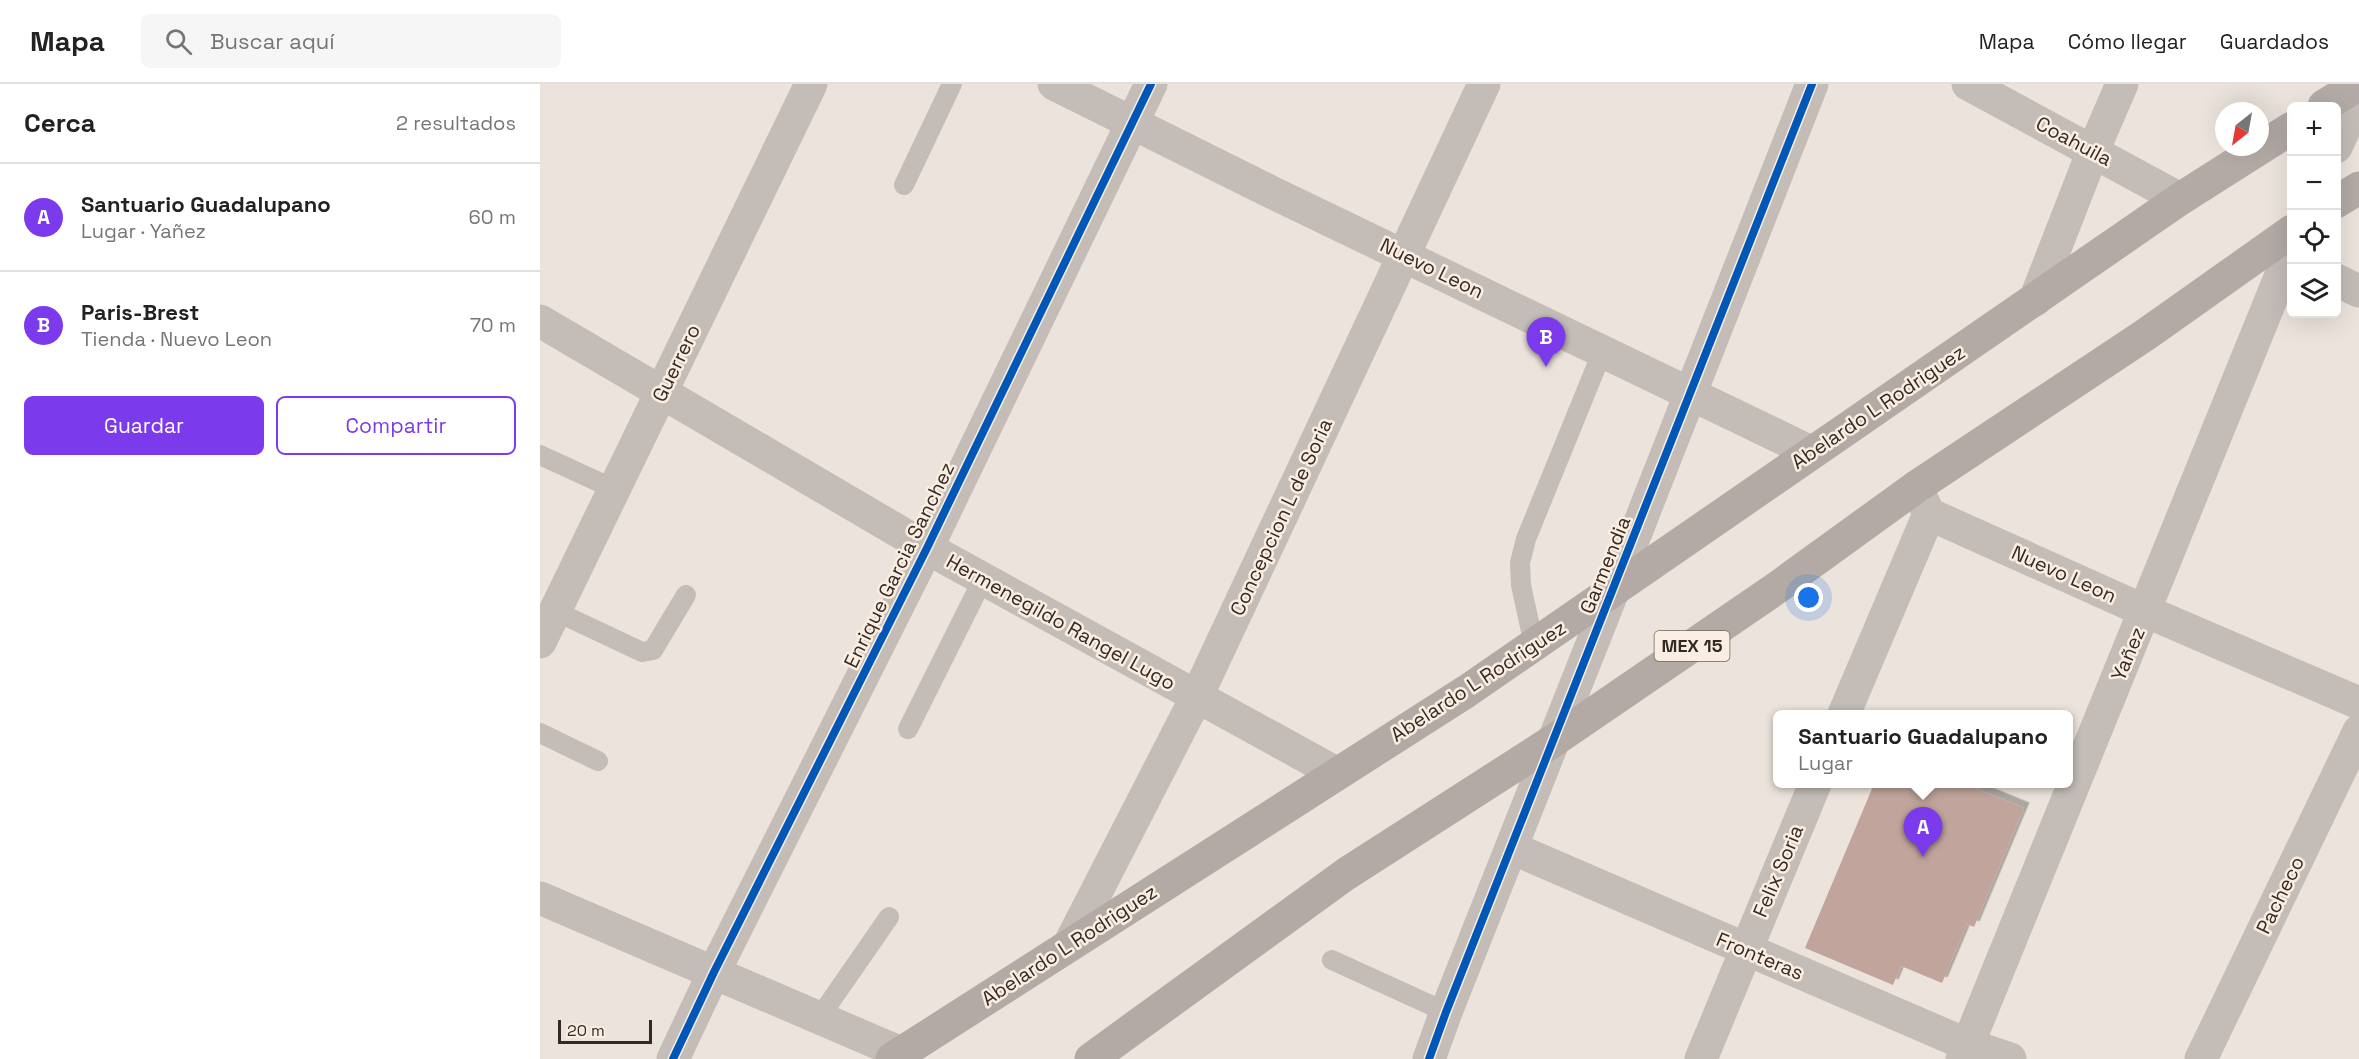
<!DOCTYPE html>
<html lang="es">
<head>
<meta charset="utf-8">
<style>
  :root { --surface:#fff; --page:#f6f6f6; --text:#222; --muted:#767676; --line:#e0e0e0; --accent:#7c3aed }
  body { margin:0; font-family:"Space Grotesk",sans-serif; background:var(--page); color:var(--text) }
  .controls { position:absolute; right:18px; top:18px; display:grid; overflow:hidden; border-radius:9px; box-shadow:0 6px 24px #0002 }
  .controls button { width:54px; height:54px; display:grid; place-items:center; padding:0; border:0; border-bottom:2px solid var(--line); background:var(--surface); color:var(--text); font:30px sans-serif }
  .compass { position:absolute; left:1675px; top:18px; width:54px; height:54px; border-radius:50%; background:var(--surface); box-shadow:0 6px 24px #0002; rotate:211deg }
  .scale { position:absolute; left:18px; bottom:15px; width:94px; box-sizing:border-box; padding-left:6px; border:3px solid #352924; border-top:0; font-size:16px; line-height:21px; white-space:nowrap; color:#352924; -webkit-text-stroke:4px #faeee2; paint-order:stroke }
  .you { position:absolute; left:1269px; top:514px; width:21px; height:21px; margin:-15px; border:4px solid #fff; border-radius:50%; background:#1a73e8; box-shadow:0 0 0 9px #1a73e833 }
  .badge { display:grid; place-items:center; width:39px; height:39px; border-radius:50%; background:var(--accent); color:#fff; font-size:20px; font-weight:700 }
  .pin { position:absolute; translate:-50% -50px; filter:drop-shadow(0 2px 3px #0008) }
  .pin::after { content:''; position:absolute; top:32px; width:21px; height:18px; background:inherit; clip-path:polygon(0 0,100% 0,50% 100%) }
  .popup { position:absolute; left:1233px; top:626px; width:300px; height:78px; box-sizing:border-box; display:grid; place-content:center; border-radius:9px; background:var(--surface); filter:drop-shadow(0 2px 4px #0005); font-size:20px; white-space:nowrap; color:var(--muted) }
  .popup b { font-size:22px; color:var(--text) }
  .popup::after { content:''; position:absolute; left:50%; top:100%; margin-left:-12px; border:12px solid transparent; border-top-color:var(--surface) }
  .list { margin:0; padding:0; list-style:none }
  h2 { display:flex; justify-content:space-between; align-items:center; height:78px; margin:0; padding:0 24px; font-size:26px }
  h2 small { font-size:20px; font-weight:400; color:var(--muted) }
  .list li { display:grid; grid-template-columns:39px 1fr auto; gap:18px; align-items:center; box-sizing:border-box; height:108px; padding:0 24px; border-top:2px solid var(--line) }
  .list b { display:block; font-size:22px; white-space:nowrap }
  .list p { margin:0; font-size:20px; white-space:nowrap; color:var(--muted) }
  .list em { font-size:20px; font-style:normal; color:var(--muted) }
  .actions { display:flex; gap:12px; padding:18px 24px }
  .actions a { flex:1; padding:14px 0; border:2px solid var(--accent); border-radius:9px; text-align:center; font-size:21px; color:var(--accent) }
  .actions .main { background:var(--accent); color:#fff }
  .icon { flex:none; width:33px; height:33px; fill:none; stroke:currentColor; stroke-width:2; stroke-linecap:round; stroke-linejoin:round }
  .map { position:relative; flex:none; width:1819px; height:975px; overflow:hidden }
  header { display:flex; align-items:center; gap:36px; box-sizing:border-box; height:84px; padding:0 30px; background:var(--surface); border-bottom:2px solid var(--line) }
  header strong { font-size:28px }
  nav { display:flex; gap:33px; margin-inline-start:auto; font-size:21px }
  .search { width:420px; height:54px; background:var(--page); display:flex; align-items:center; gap:15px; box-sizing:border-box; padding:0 21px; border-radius:9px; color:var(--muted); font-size:22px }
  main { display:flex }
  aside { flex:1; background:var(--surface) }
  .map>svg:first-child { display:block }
  .building { fill:#c1a59c; filter:url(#shadow) }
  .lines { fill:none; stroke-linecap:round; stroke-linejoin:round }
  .service { stroke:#c4bcb6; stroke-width:20 }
  .minor { stroke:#c4bcb6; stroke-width:33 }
  .tertiary { stroke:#c4bcb6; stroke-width:33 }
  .primary { stroke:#b3aaa5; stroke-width:33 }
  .cycleway-casing { stroke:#faeee2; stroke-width:11 }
  .cycleway { stroke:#0057b8; stroke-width:8 }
  .labels { text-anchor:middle; stroke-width:5; stroke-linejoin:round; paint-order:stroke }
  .shield { fill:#faeee2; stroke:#70645d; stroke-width:1.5 }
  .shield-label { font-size:18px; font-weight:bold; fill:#352924 }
  .street-label { font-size:20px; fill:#352924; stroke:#faeee2 }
</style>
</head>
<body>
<header>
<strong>Mapa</strong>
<div class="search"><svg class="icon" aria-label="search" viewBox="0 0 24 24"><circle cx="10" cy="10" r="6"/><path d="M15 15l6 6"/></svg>Buscar aquí</div>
<nav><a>Mapa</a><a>Cómo llegar</a><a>Guardados</a></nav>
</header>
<main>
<aside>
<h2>Cerca<small>2 resultados</small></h2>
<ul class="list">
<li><span class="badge">A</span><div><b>Santuario Guadalupano</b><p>Lugar · Yañez</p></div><em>60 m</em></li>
<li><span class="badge">B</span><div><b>Paris-Brest</b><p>Tienda · Nuevo Leon</p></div><em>70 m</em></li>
</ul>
<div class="actions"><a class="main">Guardar</a><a>Compartir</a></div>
</aside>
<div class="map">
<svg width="1819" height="975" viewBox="0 0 1819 975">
  <defs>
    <filter id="shadow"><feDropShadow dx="5.5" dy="-5.5" stdDeviation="0" flood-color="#0004"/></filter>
  </defs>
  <rect width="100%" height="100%" fill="#ece4dc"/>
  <!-- building -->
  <path class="building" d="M1334,700H1425L1484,724L1434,843L1427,840L1402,899L1361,882L1353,901L1265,864Z"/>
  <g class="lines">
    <!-- service -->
    <g class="service">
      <path d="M364,101L412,0"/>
      <path d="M0,371L74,405"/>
      <path d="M15,527L102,568L113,566L146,511"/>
      <path d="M994,561L981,501L980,479L986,455L1063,266"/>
      <path d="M368,645L443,495"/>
      <path d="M0,649L58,677"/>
      <path d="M792,876L906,928"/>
      <path d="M279,934L349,833"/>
    </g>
    <!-- minor -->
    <g class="minor">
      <path d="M514,0L729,107L1271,368"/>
      <path d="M1428,0L1640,115"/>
      <path d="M1796,196L1819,207"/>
      <path d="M1495,216L1553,67L1582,0"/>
      <path d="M0,237L387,464L796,689"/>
      <path d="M1376,403L1389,430L1605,527L1819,619"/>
      <path d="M1073,507L1272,0"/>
      <path d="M0,558L271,0"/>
      <path d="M1304,630L1389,430"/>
      <path d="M972,764L1428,961L1470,975"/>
      <path d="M0,814L361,969"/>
      <path d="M529,861L657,612L944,0"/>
      <path d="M133,975L174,888L387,464L611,0"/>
      <path d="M1161,975L1275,700"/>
      <path d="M1661,975L1819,647"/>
    </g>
    <!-- tertiary -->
    <g class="tertiary">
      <path d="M1796,63L1819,13"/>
      <path d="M889,975L906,928L1073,507"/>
      <path d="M1422,975L1752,164"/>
    </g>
    <!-- primary -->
    <g class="primary">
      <path d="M1784,22L1819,0"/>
      <path d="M1796,118L1819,104"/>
      <path d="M352,975L927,607L1640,115L1752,44"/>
      <path d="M551,975L806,790L1013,657L1238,503L1376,403L1605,251L1752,147"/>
    </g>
    <!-- cycleway casing -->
    <g class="cycleway-casing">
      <g id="cycleway">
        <path d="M133,975L174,888L387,464L611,0"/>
        <path d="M889,975L906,928L1272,0"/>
      </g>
    </g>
    <!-- cycleway -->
    <use href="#cycleway" class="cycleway"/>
  </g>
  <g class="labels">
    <!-- shield labels -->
    <rect class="shield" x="1114.5" y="547" width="75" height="30" rx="4.5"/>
    <g class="shield-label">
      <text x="1152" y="568">MEX 15</text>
    </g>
    <!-- street labels -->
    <g class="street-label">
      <text transform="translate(1534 57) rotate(28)" y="7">Coahuila</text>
      <text transform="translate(892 184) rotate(26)" y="7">Nuevo Leon</text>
      <text transform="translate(136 279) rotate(-64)" y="7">Guerrero</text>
      <text transform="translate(1338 323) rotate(-34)" y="7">Abelardo L Rodriguez</text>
      <text transform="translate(741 433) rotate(-65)" y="7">Concepcion L de Soria</text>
      <text transform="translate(359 481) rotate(-64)" y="7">Enrique Garcia Sanchez</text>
      <text transform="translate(1065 481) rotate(-68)" y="7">Garmendia</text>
      <text transform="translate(1524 490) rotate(24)" y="7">Nuevo Leon</text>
      <text transform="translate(521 538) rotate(29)" y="7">Hermenegildo Rangel Lugo</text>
      <text transform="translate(1588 570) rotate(-67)" y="7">Yañez</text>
      <text transform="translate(938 597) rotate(-33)" y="7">Abelardo L Rodriguez</text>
      <text transform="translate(1238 787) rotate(-67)" y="7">Felix Soria</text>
      <text transform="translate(1740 811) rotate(-64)" y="7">Pacheco</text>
      <text transform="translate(529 861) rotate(-33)" y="7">Abelardo L Rodriguez</text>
      <text transform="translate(1220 872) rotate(23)" y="7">Fronteras</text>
    </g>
  </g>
</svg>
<div class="controls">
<button>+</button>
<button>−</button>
<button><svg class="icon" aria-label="locate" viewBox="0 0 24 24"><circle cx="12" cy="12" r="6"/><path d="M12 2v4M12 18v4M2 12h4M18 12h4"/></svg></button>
<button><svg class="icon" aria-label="layers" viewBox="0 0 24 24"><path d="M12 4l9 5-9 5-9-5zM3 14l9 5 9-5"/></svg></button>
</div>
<svg class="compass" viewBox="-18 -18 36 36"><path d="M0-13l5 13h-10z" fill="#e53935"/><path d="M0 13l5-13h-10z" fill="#767676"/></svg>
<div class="scale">20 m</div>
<div class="you"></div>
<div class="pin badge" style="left:1383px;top:773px">A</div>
<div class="popup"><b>Santuario Guadalupano</b>Lugar</div>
<div class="pin badge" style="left:1006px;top:283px">B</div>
</div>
</main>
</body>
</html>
